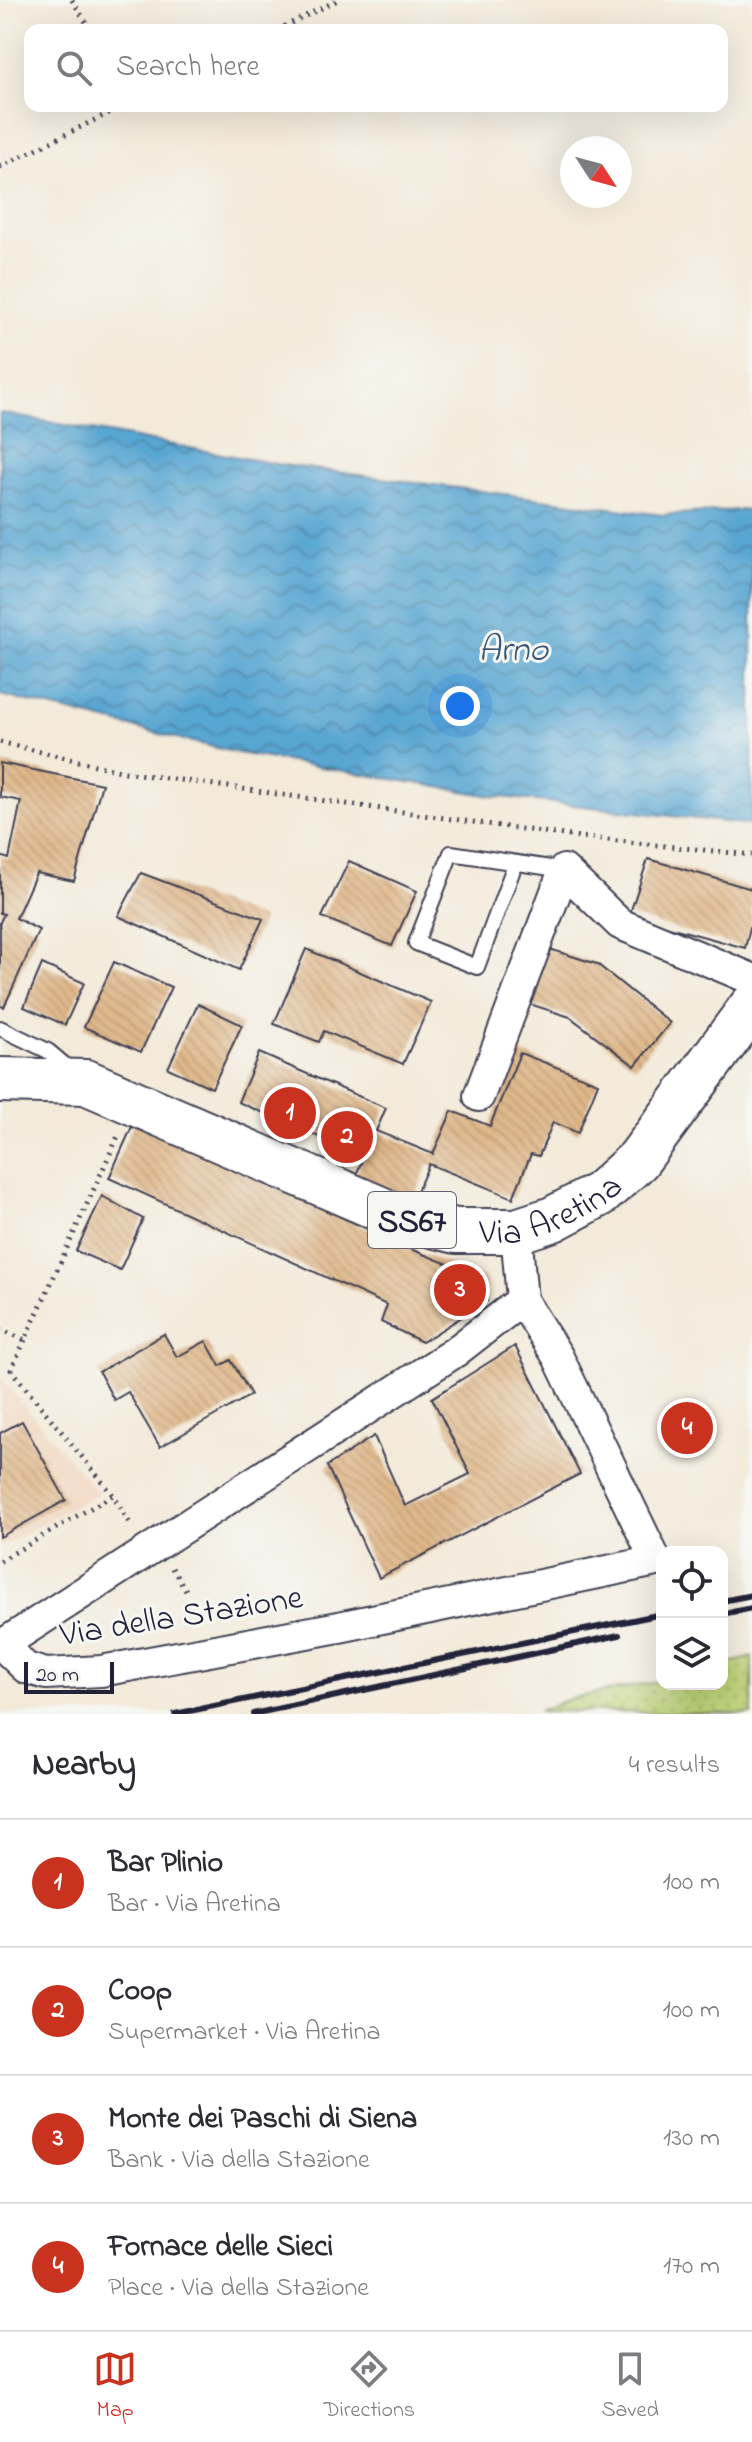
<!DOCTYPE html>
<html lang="en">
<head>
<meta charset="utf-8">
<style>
  :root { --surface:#fff; --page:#f2f2f3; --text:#2b2b33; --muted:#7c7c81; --line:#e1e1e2; --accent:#c8321e }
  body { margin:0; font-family:"Indie Flower",sans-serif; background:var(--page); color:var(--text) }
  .controls { position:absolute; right:24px; bottom:24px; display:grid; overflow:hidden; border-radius:16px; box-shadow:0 8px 32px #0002 }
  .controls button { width:72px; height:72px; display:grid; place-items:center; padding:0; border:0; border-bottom:2px solid var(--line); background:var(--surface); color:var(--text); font:40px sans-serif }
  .compass { position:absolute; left:560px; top:136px; width:72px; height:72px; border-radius:50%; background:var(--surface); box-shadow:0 8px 32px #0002; rotate:126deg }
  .scale { position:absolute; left:24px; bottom:20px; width:90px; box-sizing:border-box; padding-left:8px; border:4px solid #22223b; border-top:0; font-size:22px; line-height:28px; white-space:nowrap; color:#22223b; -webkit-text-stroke:6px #f6f6f2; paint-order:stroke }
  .you { position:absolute; left:460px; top:706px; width:28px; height:28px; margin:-20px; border:6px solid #fff; border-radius:50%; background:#1a73e8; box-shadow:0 0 0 12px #1a73e833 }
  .badge { display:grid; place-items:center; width:52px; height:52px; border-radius:50%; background:var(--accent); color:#fff; font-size:26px; font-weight:700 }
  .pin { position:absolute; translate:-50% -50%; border:4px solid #fff; box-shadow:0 2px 8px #0006 }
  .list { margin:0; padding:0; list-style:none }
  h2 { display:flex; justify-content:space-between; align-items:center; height:104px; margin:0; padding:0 32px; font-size:34px }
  h2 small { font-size:26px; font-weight:400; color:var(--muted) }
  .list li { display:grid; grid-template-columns:52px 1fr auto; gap:24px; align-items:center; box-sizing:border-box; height:128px; padding:0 32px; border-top:2px solid var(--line) }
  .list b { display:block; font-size:30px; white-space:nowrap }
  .list p { margin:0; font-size:26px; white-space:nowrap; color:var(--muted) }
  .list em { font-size:26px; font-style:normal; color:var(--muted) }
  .icon { flex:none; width:44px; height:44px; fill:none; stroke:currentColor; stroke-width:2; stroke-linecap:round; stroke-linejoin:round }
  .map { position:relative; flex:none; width:752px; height:1714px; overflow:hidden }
  .search { position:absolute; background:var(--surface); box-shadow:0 8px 32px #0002; left:24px; right:24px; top:24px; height:88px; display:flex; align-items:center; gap:20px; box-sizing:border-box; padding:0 28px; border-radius:16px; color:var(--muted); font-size:30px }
  .sheet { height:616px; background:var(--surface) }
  nav { display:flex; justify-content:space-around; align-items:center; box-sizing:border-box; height:112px; border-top:2px solid var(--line); background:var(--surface); font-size:22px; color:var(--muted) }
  nav a { display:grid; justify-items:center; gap:4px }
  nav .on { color:var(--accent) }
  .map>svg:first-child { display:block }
  .built { fill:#f2d5be }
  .grass { fill:url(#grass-dots); stroke:#6e7857; stroke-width:2 }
  .water { fill:url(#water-waves); stroke:#3e6486; stroke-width:2 }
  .building { fill:url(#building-back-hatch) }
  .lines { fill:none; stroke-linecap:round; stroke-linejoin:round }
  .service-casing { stroke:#414053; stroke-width:18 }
  .minor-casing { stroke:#414053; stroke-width:34 }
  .primary-casing { stroke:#414053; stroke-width:48 }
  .path { stroke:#414053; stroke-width:5; stroke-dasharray:2 6; stroke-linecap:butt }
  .service { stroke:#fff; stroke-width:14 }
  .minor { stroke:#fff; stroke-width:30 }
  .primary { stroke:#fff; stroke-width:44 }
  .rail { stroke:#22223b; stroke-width:6 }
  .labels { text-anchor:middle; stroke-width:6; stroke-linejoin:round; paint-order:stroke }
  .shield { fill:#f6f6f2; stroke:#626272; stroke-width:2 }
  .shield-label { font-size:32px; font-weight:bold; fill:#22223b }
  .street-label { font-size:34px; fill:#22223b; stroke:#f6f6f2 }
  .water-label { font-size:36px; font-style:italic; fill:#385777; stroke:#f6f6f2 }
</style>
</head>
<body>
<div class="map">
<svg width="752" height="1714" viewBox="0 0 752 1714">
  <defs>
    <pattern id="grass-dots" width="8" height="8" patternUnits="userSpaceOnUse" patternTransform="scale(2)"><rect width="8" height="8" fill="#b9cf73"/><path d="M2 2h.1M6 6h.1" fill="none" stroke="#9fb164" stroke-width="1.8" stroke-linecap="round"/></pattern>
    <pattern id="water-waves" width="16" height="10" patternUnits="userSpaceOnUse" patternTransform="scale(2)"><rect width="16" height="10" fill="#59a6d2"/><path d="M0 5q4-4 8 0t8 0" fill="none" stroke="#4987ac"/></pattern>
    <pattern id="building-back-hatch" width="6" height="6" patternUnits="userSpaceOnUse" patternTransform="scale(2)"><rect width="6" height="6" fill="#dfb789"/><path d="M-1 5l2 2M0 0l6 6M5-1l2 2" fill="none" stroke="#bf9d77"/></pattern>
  </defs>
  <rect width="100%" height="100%" fill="#f6f6f2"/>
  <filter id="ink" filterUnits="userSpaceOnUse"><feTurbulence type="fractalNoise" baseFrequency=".0125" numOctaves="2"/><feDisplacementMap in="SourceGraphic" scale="16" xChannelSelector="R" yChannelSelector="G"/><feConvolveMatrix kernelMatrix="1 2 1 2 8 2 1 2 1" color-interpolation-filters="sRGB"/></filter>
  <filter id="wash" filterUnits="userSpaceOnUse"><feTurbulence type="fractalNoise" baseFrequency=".006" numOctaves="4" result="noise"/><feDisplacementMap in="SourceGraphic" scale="32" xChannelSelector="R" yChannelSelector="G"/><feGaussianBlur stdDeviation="1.8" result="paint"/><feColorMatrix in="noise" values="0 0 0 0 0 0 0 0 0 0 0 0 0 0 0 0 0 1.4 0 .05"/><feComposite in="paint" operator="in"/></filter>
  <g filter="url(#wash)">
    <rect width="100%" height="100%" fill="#f3ead9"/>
    <!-- built -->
    <path class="built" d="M0,1377L98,1493L0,1547Z"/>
    <!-- grass -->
    <path class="grass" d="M752,1657V1714L538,1711L572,1698L662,1681V1684H722V1665Z"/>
    <!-- water -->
    <path class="water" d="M0,413L276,464L663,515L752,509V825L492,796L238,753L0,695Z"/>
    <g id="blocks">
      <!-- building -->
      <g class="building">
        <path d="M0,763L102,784L74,881L36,873L16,918L39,930L4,1007L0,1006V922L4,914L0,913V856L9,859L21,801L0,797Z"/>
        <path d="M648,859L752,889V920L745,948L629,916Z"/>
        <path d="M349,861L417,891L392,946L322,917Z"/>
        <path d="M141,873L263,919L239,970L118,916Z"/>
        <path d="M543,947L597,964L670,1023L635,1066L570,1017L520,1001Z"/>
        <path d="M306,949L431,1002L403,1064L324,1031L319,1042L274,1024Z"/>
        <path d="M114,962L171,987L141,1052L84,1027Z"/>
        <path d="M42,964L84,983L65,1025L24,1007Z"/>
        <path d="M198,1004L242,1025L212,1088L168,1068Z"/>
        <path d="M259,1053L386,1108L376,1131L433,1154L452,1111L490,1126L520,1053L598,1083L578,1133L553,1122L539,1156L531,1154L513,1198L429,1164L411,1205L354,1180L364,1156L238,1102Z"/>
        <path d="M134,1122L413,1250L485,1279L487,1301L422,1342L381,1322L387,1305L109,1178Z"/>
        <path d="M102,1196L143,1219L120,1270L76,1251Z"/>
        <path d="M164,1334L177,1357L206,1341L220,1366L231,1360L251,1395L160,1447L128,1392L114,1400L99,1372Z"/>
        <path d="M515,1346L580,1474L379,1578L327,1466L374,1436L405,1506L470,1474L432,1398Z"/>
        <path d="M22,1421L66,1500L0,1537V1433Z"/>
      </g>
    </g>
  </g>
  <g filter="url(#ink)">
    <use href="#blocks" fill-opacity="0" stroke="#414053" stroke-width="2"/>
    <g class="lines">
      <!-- service casing -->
      <g class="service-casing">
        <g id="service">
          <path d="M515,864L477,967L416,943L451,853L564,870"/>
          <path d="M0,1028L48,1051L73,1072"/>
        </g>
      </g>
      <!-- minor casing -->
      <g class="minor-casing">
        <g id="minor">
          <path d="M479,1096L564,870L620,924L752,979"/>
          <path d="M516,1231L522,1300L558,1357L656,1561L339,1627L101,1671L46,1674L26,1668L2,1645L455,1352L522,1300"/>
        </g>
      </g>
      <!-- primary casing -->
      <g class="primary-casing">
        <g id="primary">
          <path id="s1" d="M0,1080L86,1082L399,1217L456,1231H516L553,1219L600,1194L638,1160L752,1006"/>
        </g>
      </g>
      <!-- path -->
      <g class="path">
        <path d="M72,0L91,30"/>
        <path d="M277,30L338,0"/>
        <path d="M0,167L123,106"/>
        <path d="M0,742L124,772L570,836L752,855"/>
        <path d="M0,1329L25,1340L119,1134"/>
        <path d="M25,1340L11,1370L113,1495L132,1527"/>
        <path d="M0,1561L113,1495"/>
        <path d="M172,1568L189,1595"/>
      </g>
      <!-- service -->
      <use href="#service" class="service"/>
      <!-- minor -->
      <use href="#minor" class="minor"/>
      <!-- primary -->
      <use href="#primary" class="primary"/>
      <!-- rail -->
      <g class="rail">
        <path d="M722,1601L752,1595"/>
        <path d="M722,1614L752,1608"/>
        <path d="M175,1714L662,1614"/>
        <path d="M253,1714L619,1635"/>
      </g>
    </g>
  </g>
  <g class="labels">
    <!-- shield labels -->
    <rect class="shield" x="368" y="1192" width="88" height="56" rx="6"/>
    <g class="shield-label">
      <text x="412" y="1231">SS67</text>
    </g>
    <!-- street labels -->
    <g class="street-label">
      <text dy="12" stroke="none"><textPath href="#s1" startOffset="584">Via Aretina</textPath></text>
      <text transform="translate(181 1614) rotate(-9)" y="12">Via della Stazione</text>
    </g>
    <!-- water labels -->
    <g class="water-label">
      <text x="513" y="660">Arno</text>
    </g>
  </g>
</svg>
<div class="controls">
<button><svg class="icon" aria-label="locate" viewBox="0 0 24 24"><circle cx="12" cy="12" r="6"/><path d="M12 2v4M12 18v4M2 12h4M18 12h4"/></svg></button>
<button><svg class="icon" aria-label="layers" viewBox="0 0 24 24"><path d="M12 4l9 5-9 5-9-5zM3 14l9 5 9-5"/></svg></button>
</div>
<svg class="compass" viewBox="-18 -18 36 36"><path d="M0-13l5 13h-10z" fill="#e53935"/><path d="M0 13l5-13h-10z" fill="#7c7c81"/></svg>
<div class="scale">20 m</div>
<div class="you"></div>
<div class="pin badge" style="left:290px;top:1113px">1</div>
<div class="pin badge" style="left:347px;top:1137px">2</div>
<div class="pin badge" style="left:460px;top:1290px">3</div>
<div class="pin badge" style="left:687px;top:1428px">4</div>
<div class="search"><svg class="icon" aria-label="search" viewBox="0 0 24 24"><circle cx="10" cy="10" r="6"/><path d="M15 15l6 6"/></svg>Search here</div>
</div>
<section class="sheet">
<h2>Nearby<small>4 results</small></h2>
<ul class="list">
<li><span class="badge">1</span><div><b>Bar Plinio</b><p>Bar · Via Aretina</p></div><em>100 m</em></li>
<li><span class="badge">2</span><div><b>Coop</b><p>Supermarket · Via Aretina</p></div><em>100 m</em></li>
<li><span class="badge">3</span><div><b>Monte dei Paschi di Siena</b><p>Bank · Via della Stazione</p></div><em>130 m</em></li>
<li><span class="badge">4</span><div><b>Fornace delle Sieci</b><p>Place · Via della Stazione</p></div><em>170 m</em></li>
</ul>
</section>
<nav>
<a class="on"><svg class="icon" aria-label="map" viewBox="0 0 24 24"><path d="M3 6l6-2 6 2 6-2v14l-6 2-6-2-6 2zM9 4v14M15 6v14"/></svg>Map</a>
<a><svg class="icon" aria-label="directions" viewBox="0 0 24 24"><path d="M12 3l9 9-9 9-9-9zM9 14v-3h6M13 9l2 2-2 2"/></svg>Directions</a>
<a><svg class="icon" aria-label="saved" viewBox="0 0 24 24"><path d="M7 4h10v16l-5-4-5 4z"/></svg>Saved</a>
</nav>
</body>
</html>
